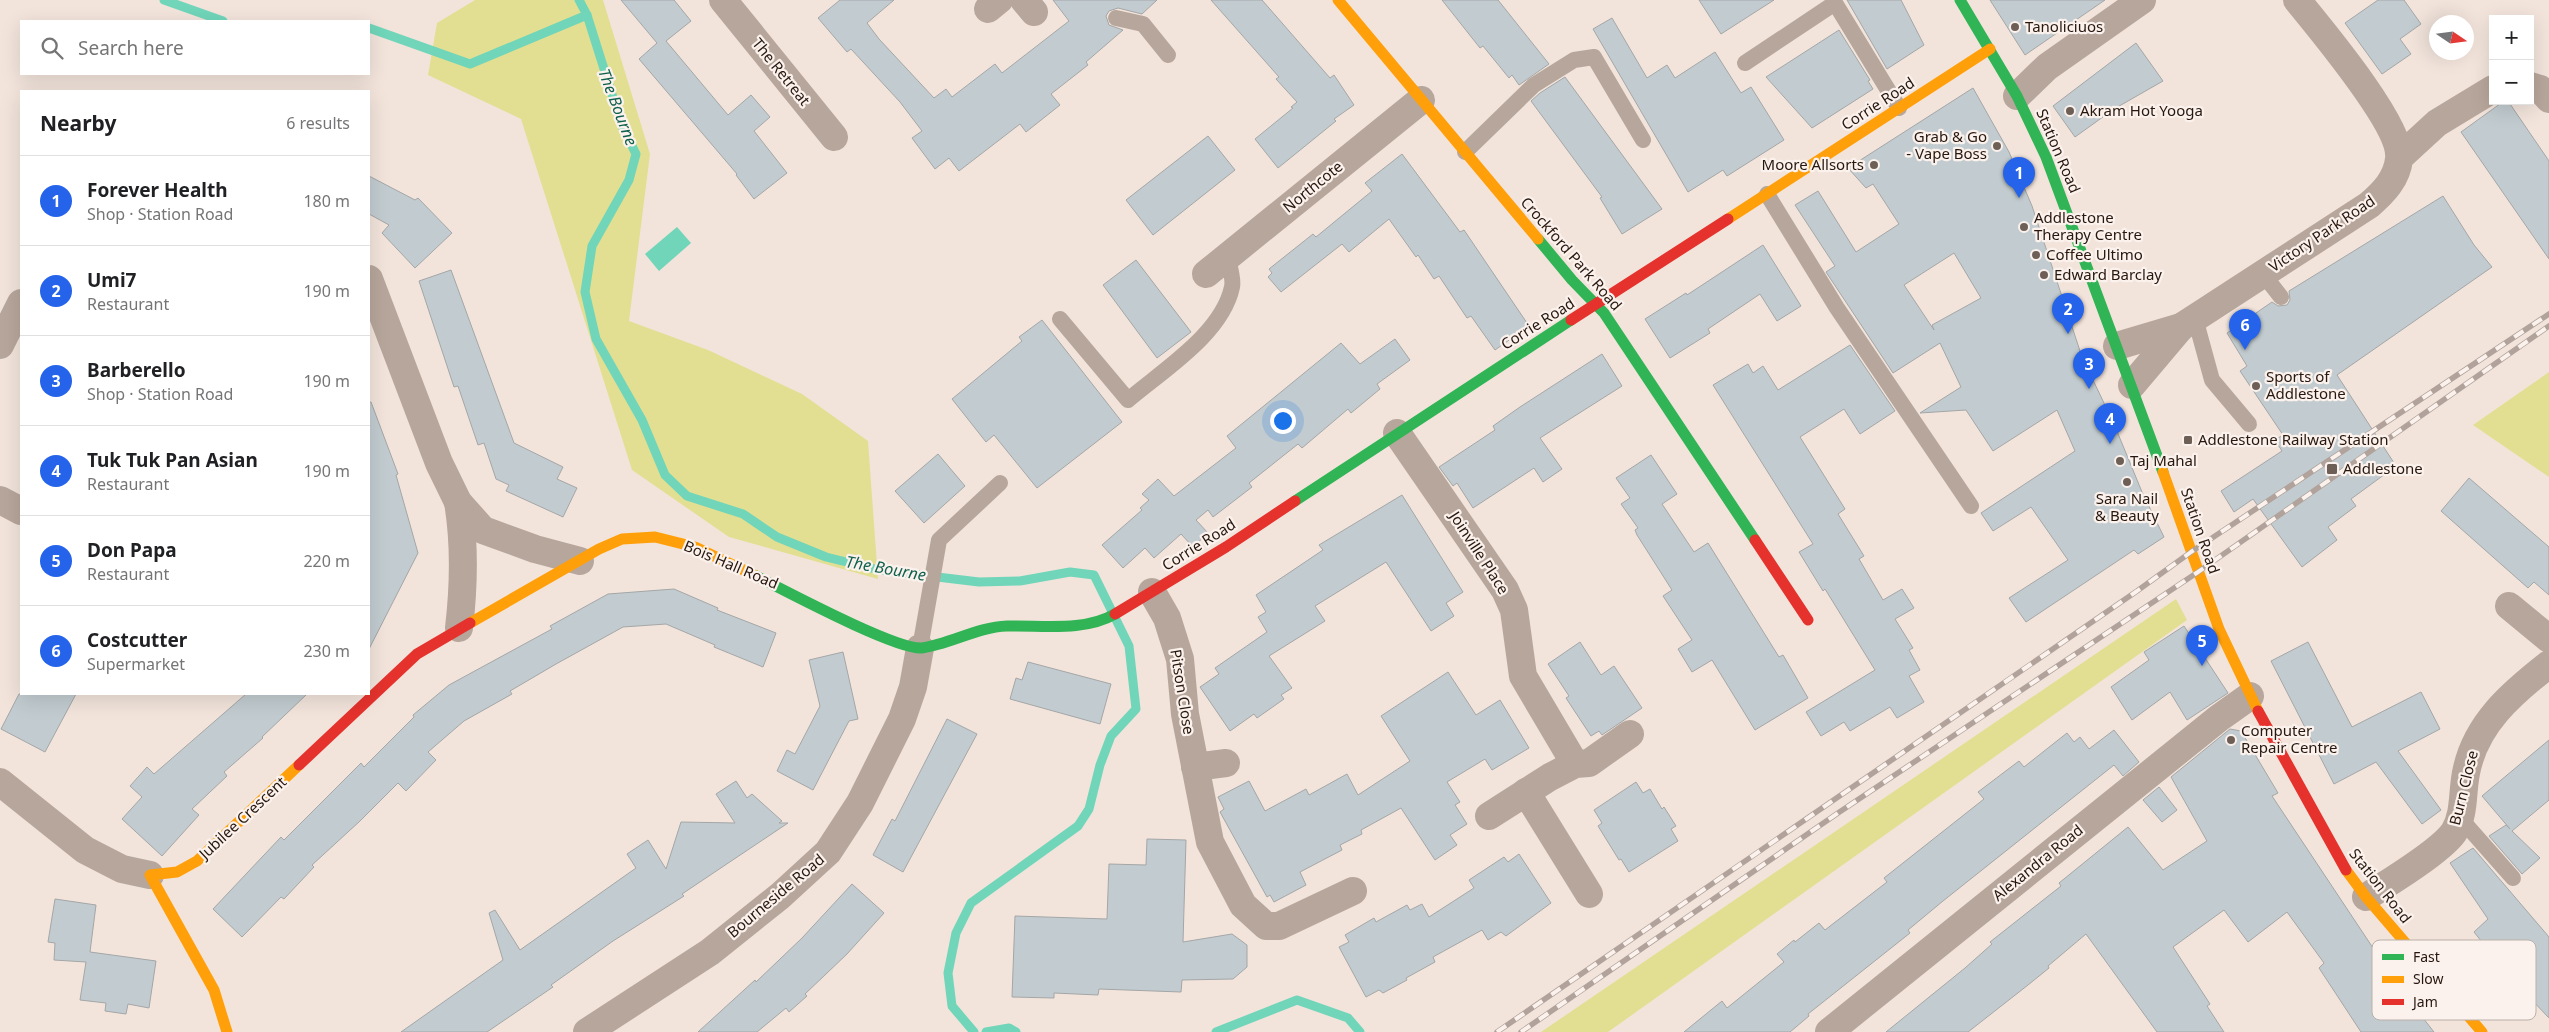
<!DOCTYPE html>
<html lang="en">
<head>
<meta charset="utf-8">
<style>
  :root { --surface:#fff; --page:#f2f2f2; --text:#202124; --muted:#757577; --line:#e0e0e0; --accent:#2563eb }
  body { margin:0; font-family:"Noto Sans",sans-serif; background:var(--page); color:var(--text) }
  .controls { position:absolute; right:15px; top:15px; display:grid; overflow:hidden; border-radius:0px; box-shadow:0 5px 20px #0002 }
  .controls button { width:45px; height:45px; display:grid; place-items:center; padding:0; border:0; border-bottom:1px solid var(--line); background:var(--surface); color:var(--text); font:25px sans-serif }
  .compass { position:absolute; left:2429px; top:15px; width:45px; height:45px; border-radius:50%; background:var(--surface); box-shadow:0 5px 20px #0002; rotate:103deg }
  .you { position:absolute; left:1282px; top:420px; width:18px; height:18px; margin:-12px; border:4px solid #fff; border-radius:50%; background:#1a73e8; box-shadow:0 0 0 8px #1a73e833 }
  .badge { display:grid; place-items:center; width:32px; height:32px; border-radius:50%; background:var(--accent); color:#fff; font-size:16px; font-weight:700 }
  .pin { position:absolute; translate:-50% -41px; filter:drop-shadow(0 1px 2px #0008) }
  .pin::after { content:''; position:absolute; top:26px; width:18px; height:15px; background:inherit; clip-path:polygon(0 0,100% 0,50% 100%) }
  .list { margin:0; padding:0; list-style:none }
  h2 { display:flex; justify-content:space-between; align-items:center; height:65px; margin:0; padding:0 20px; font-size:21px }
  h2 small { font-size:16px; font-weight:400; color:var(--muted) }
  .list li { display:grid; grid-template-columns:32px 1fr auto; gap:15px; align-items:center; box-sizing:border-box; height:90px; padding:0 20px; border-top:1px solid var(--line) }
  .list b { display:block; font-size:19px; white-space:nowrap }
  .list p { margin:0; font-size:16px; white-space:nowrap; color:var(--muted) }
  .list em { font-size:16px; font-style:normal; color:var(--muted) }
  .icon { flex:none; width:28px; height:28px; fill:none; stroke:currentColor; stroke-width:2; stroke-linecap:round; stroke-linejoin:round }
  .map { position:relative; flex:none; width:2549px; height:1032px; overflow:hidden }
  .search { position:absolute; background:var(--surface); box-shadow:0 5px 20px #0002; left:20px; top:20px; width:350px; height:55px; display:flex; align-items:center; gap:12px; box-sizing:border-box; padding:0 18px; border-radius:0px; color:var(--muted); font-size:19px }
  .panel { position:absolute; background:var(--surface); box-shadow:0 5px 20px #0002; left:20px; top:90px; width:350px; height:605px; border-radius:0px }
  .map>svg:first-child { display:block }
  .green { fill:#e2df92 }
  .water { fill:#70d5b9 }
  .lines { fill:none; stroke-linecap:round; stroke-linejoin:round }
  .stream { stroke:#70d5b9; stroke-width:9 }
  .building { fill:#c2ccd0; stroke:#a4a6a7; fill-rule:evenodd }
  .lane { stroke:#b7a69b; stroke-width:16 }
  .street { stroke:#b7a69b; stroke-width:28 }
  .fast { stroke:#30b455; stroke-width:11 }
  .slow { stroke:#ff9f0a; stroke-width:11 }
  .jam { stroke:#e5322d; stroke-width:11 }
  .rail-casing { stroke:#b1a39b; stroke-width:5.5 }
  .rail { stroke:#fbf2ed; stroke-width:4; stroke-dasharray:11; stroke-linecap:butt }
  .poi-dot { fill:#6e5f56; stroke:#fbf2ed; stroke-width:2 }
  .labels { text-anchor:middle; stroke-width:4.5; stroke-linejoin:round; paint-order:stroke }
  .poi-label { font-size:15px; fill:#27170e; stroke:#fbf2ed; text-anchor:start }
  .street-label { font-size:15px; fill:#27170e; stroke:#fbf2ed }
  .water-label { font-size:16px; font-style:italic; fill:#0f604d; stroke:#fbf2ed }
  .key { fill:#fbf2ed; stroke:#bbb0aa; stroke-width:1 }
  .key-label { font-size:14px; fill:#27170e }
</style>
</head>
<body>
<div class="map">
<svg width="2549" height="1032" viewBox="0 0 2549 1032">
  <rect width="100%" height="100%" fill="#f2e4db"/>
  <!-- green -->
  <g class="green">
    <path d="M475,0H603L650,154L629,321L708,350L802,394L868,441L878,579L729,537L632,470L521,119L428,75L437,23Z"/>
    <path d="M2549,372V477L2473,425Z"/>
    <path d="M2176,599L2187,620L1608,1032H1541Z"/>
  </g>
  <!-- water -->
  <path class="water" d="M677,227L691,243L659,271L645,254Z"/>
  <g class="lines">
    <!-- stream -->
    <g class="stream">
      <path d="M164,0L223,21"/>
      <path d="M579,0L587,15L622,126L636,154L629,180L592,246L585,292L596,339L642,420L665,475L687,496L743,514L777,537L826,557L879,570L979,582L1020,581L1070,572L1094,575L1129,646L1136,709L1111,736L1100,765L1089,809L1078,826L971,903L956,933L948,973L952,1006L974,1032"/>
      <path d="M369,28L470,64L587,15"/>
      <path d="M986,1032L1009,1028L1016,1032"/>
      <path d="M1216,1032L1297,1000L1348,1018L1360,1032"/>
    </g>
  </g>
  <!-- building -->
  <g class="building">
    <path d="M621,0H674L691,21L666,41L728,115L751,95L770,117L754,131L787,173L754,199L736,175L737,174L639,59L657,43Z"/>
    <path d="M840,0H894L867,23L879,39L934,98L946,89L952,97L995,64L1002,73L1069,21L1053,0H1157L1142,14L1118,8L1109,11L1106,16L1109,25L1123,30L1086,62L1088,65L1051,94L1060,105L1026,132L1020,124L959,171L949,158L935,169L912,138L922,131L900,102L851,49L847,52L818,18Z"/>
    <path d="M1211,0H1262L1330,78L1334,75L1354,105L1334,119L1336,121L1278,168L1255,139L1293,108L1291,107L1297,102L1276,79L1279,77Z"/>
    <path d="M1442,0H1498L1549,64L1519,85L1512,75L1509,78L1483,46L1480,48Z"/>
    <path d="M1699,0H1774L1721,34Z"/>
    <path d="M1847,0H1901L1924,45L1887,69Z"/>
    <path d="M1990,0H2105L2025,55Z"/>
    <path d="M2378,0H2404L2421,24L2400,39L2411,54L2382,74L2345,23Z"/>
    <path d="M1612,18L1647,78L1667,65L1675,78L1715,52L1741,93L1751,87L1784,140L1727,176L1723,170L1688,192L1593,29Z"/>
    <path d="M1839,30L1870,80L1868,81L1873,89L1812,128L1766,77Z"/>
    <path d="M2136,43L2163,81L2114,109L2075,137L2053,106Z"/>
    <path d="M1565,77L1662,209L1622,234L1600,198L1602,197L1531,101L1540,93Z"/>
    <path d="M1973,88L2009,152L2032,206L2082,357L2114,424L2142,492L2164,537L2138,554L2134,550L2026,622L2009,598L2068,560L2031,507L1993,531L1981,513L2075,451L2057,410L1993,451L1966,410L1920,413L1961,387L1940,343L1893,373L1826,272L1835,266L1795,205L1818,191L1856,252L1899,224L1873,184L1866,188L1848,168ZM1954,253L1981,298L1932,325L1934,330L1904,285Z"/>
    <path d="M2504,101H2508L2549,161V259L2461,132Z"/>
    <path d="M1208,136L1235,170L1153,235L1126,200Z"/>
    <path d="M1402,154L1460,232L1464,230L1529,326L1495,350L1471,316L1467,318L1439,276L1434,279L1418,255L1416,257L1389,219L1349,252L1342,244L1281,292L1268,277L1272,273L1269,269L1313,234L1316,237L1372,191L1365,183Z"/>
    <path d="M369,176L415,200L418,198L452,233L415,268L382,233L389,225L369,214Z"/>
    <path d="M2443,196L2474,245L2492,267L2337,375L2396,466L2351,499L2356,506L2328,527L2337,540L2302,567L2253,499L2234,512L2221,491L2282,451L2275,440L2283,435L2240,371L2247,366L2227,333L2272,302L2278,306L2287,305L2290,300L2289,291Z"/>
    <path d="M1763,245L1801,306L1777,321L1760,294L1708,329L1710,333L1670,358L1645,319L1686,293L1687,295Z"/>
    <path d="M1136,260L1191,332L1157,358L1103,285Z"/>
    <path d="M451,270L514,443L563,467L557,479L577,488L563,517L506,491L509,485L496,479L484,443L478,445L458,386L454,387L419,281Z"/>
    <path d="M1042,320L1122,422L1037,488L994,435L986,442L952,399L1022,341L1019,337Z"/>
    <path d="M1395,339L1410,360L1377,384L1380,389L1351,413L1348,409L1302,448L1298,444L1249,483L1252,487L1213,517L1208,510L1196,520L1208,533L1193,547L1181,534L1154,558L1145,548L1123,568L1102,545L1142,510L1140,508L1149,500L1142,494L1158,479L1174,496L1236,448L1227,436L1341,343L1360,364Z"/>
    <path d="M1850,345L1895,411L1860,434L1844,409L1800,437L1845,509L1838,514L1864,556L1859,559L1883,600L1902,589L1914,608L1895,619L1913,648L1909,650L1920,670L1909,676L1924,702L1897,718L1890,707L1850,731L1844,722L1821,736L1806,712L1875,670L1825,589L1823,591L1799,552L1813,544L1713,385L1748,364L1753,373L1763,366L1778,390Z"/>
    <path d="M1602,354L1622,386L1540,438L1562,469L1543,482L1534,468L1473,508L1457,483L1453,486L1439,467L1495,430L1493,426L1520,407Z"/>
    <path d="M369,402H371L398,474L396,475L418,553L369,649Z"/>
    <path d="M938,454L965,486L924,523L895,491Z"/>
    <path d="M1651,455L1677,494L1662,504L1694,552L1708,543L1779,657L1783,655L1808,698L1755,730L1712,660L1692,672L1678,649L1692,640L1663,596L1672,590L1637,535L1635,530L1638,528L1621,504L1630,498L1616,478Z"/>
    <path d="M2469,478L2549,547V595L2534,582L2528,588L2441,511Z"/>
    <path d="M1402,495L1463,592L1446,603L1454,616L1431,631L1386,562L1315,606L1325,621L1269,656L1292,688L1281,695L1284,699L1257,718L1254,714L1230,731L1200,687L1219,674L1215,668L1267,632L1258,617L1266,612L1256,595L1323,550L1319,545Z"/>
    <path d="M674,589L718,608L717,610L776,633L763,667L714,647L715,645L666,624L623,627L556,664L510,691L512,694L464,721L428,752L436,760L406,791L398,783L360,821L312,865L314,867L284,899L281,897L242,937L213,909L281,837L284,840L361,763L364,767L414,717L413,715L449,685L552,629L550,626L608,594Z"/>
    <path d="M2184,626L2228,693L2187,720L2170,692L2132,720L2111,687L2149,660L2144,652Z"/>
    <path d="M1580,642L1601,675L1614,666L1642,708L1602,735L1599,731L1591,736L1566,698L1569,696L1548,664Z"/>
    <path d="M2308,642L2352,727L2421,692L2440,729L2398,751L2441,810L2422,824L2376,762L2334,784L2271,661Z"/>
    <path d="M843,652L858,719L849,721L813,790L777,771L787,750L795,754L820,706L809,660Z"/>
    <path d="M1028,662L1111,684L1100,724L1010,699L1016,678L1022,680Z"/>
    <path d="M1448,672L1476,715L1500,700L1529,748L1492,770L1485,759L1447,782L1460,802L1455,805L1467,824L1450,835L1457,845L1435,860L1401,808L1361,830L1362,834L1340,845L1342,850L1300,872L1306,885L1274,902L1270,895L1267,897L1220,812L1224,809L1218,797L1249,781L1265,811L1306,789L1309,795L1347,774L1358,795L1410,761L1381,716Z"/>
    <path d="M19,694H76L45,752L1,729Z"/>
    <path d="M246,694H307L262,737L263,738L224,772L227,776L192,809L199,815L162,856L122,819L142,797L130,786L147,767L154,774Z"/>
    <path d="M947,719L977,734L903,872L873,855L892,819L895,821Z"/>
    <path d="M2230,729L2241,731L2278,793L2272,796L2385,966L2383,967L2434,1032H2361L2319,968L2324,963L2287,912L2248,942L2224,910L2173,947L2210,1004L2207,1006L2224,1032H2157L2086,934L2048,966L2049,968L2028,985L1968,1032H1886L1965,968L1992,944L1990,942L2061,886L2059,883L2128,827L2163,870L2207,841L2171,777Z"/>
    <path d="M2114,730L2139,762L2123,776L2114,765L1943,901L1908,930L1910,933L1808,1014L1809,1016L1790,1032H1684L1722,1001L1727,1008L1784,962L1777,954L1794,940L1795,942L1819,923L1825,930L1887,882L1884,878L1984,799L1978,792L2019,761L2024,767L2067,733L2074,742L2080,737L2089,749Z"/>
    <path d="M2549,740V800L2512,831L2540,858L2522,874L2489,836L2506,825L2510,829L2482,796Z"/>
    <path d="M736,781L747,798L752,794L782,821L779,823H788L682,894L684,896L613,941L551,985L553,987L487,1032H401L503,960L489,913L495,910L520,950L636,868L627,854L648,840L666,869L681,822L735,823L716,794Z"/>
    <path d="M1636,782L1643,793L1650,789L1662,809L1664,807L1676,826L1671,829L1678,841L1629,872L1621,859L1619,860L1598,826L1602,823L1594,810Z"/>
    <path d="M2159,787L2177,810L2162,822L2143,800Z"/>
    <path d="M1147,839L1186,840L1183,942L1232,934L1247,945V967L1233,979L1182,980L1181,992L1099,989L1098,995L1054,993V998L1012,997L1015,916L1107,919L1109,864L1146,865Z"/>
    <path d="M2473,848L2549,937V1018L2509,976L2474,932L2488,919L2450,863Z"/>
    <path d="M1519,854L1551,903L1506,936L1501,932L1488,940L1482,930L1433,957L1435,962L1406,978L1407,980L1383,993L1379,990L1366,997L1339,947L1349,942L1345,935L1374,918L1376,922L1407,905L1410,910L1422,904L1429,917L1474,888L1469,880L1504,857L1508,862Z"/>
    <path d="M852,884L884,913L847,954L805,994L807,996L789,1012L786,1008L757,1032H698L755,980L756,982L802,938Z"/>
    <path d="M55,899L96,905L90,952L156,961L149,1008L128,1004L126,1014L105,1011L106,1003L80,1000L86,962L54,960L55,943L48,942Z"/>
  </g>
  <g class="lines">
    <!-- lane -->
    <g class="lane">
      <path d="M1116,18L1143,24L1168,55"/>
      <path d="M1745,63L1835,3L1899,108"/>
      <path d="M1465,152L1534,85L1574,60L1594,57L1643,140"/>
      <path d="M1767,194L1837,308L1971,506"/>
      <path d="M2263,274L2281,297"/>
      <path d="M2195,318L2212,380L2249,424"/>
      <path d="M1060,319L1128,400C1163,370 1222,334 1232,287C1234,278 1229,265 1227,256"/>
      <path d="M920,648L939,540L1000,483"/>
      <path d="M2460,818L2513,878"/>
    </g>
    <!-- street -->
    <g class="street">
      <path d="M723,0L834,137"/>
      <path d="M1024,0L1034,12"/>
      <path d="M988,9L999,0"/>
      <path d="M2530,86L2540,89L2549,99"/>
      <path d="M2017,96L2047,67L2142,0"/>
      <path d="M2400,157L2437,123L2493,89"/>
      <path d="M1206,274L1421,100"/>
      <path d="M369,279L439,463L458,502L483,530L535,549L580,561"/>
      <path d="M0,345L21,303"/>
      <path d="M2117,346L2181,327L2195,318L2369,205C2383,193 2397,179 2399,159C2403,127 2319,27 2297,0"/>
      <path d="M2132,385L2181,327"/>
      <path d="M1397,433L1505,590L1514,610L1523,676L1575,764"/>
      <path d="M0,500L21,511"/>
      <path d="M458,502C465,544 464,585 459,628"/>
      <path d="M1152,592L1167,618L1180,659L1185,714L1210,842L1243,905L1266,926H1279L1353,891"/>
      <path d="M2509,606L2549,639"/>
      <path d="M1195,767L1226,763"/>
      <path d="M0,782L85,850L122,869L150,875"/>
      <path d="M1526,792L1589,894"/>
      <path d="M1489,816L1550,777L1575,764L1589,763L1630,734"/>
      <path d="M2366,897C2387,884 2441,851 2454,832C2465,814 2462,792 2466,773C2475,724 2512,693 2549,664"/>
      <path d="M587,1032L710,952L780,896L828,852L860,803L902,719L913,687L920,648"/>
      <path d="M1829,1032L2219,718L2250,696"/>
    </g>
    <!-- fast -->
    <g class="fast">
      <path d="M1960,0L2017,96L2046,157L2163,472"/>
      <path d="M1538,239L1572,280L1604,313L1755,540"/>
      <path d="M1295,501L1571,320"/>
      <path d="M754,575C784,590 896,650 922,648C950,644 978,627 1007,626C1042,625 1084,632 1115,614"/>
    </g>
    <!-- slow -->
    <g class="slow">
      <path d="M1338,0L1538,239"/>
      <path d="M1728,219L1990,49"/>
      <path d="M2163,472L2219,629L2258,711"/>
      <path d="M470,623L599,549L622,539L655,537L695,547L754,575"/>
      <path d="M2346,870L2366,897L2482,1032"/>
      <path d="M227,1032L214,990L150,875L177,872L197,861L299,765"/>
    </g>
    <!-- jam -->
    <g class="jam">
      <path d="M1571,320L1728,219"/>
      <path d="M1755,540L1808,620"/>
      <path d="M1115,614L1226,547L1295,501"/>
      <path d="M2258,711L2346,870"/>
      <path d="M299,765L417,654L470,623"/>
    </g>
    <!-- rail casing -->
    <g class="rail-casing">
      <g id="rail">
        <path d="M1497,1032L2137,591L2191,552L2549,314"/>
        <path d="M1521,1032L1838,813L2198,572L2549,326"/>
      </g>
    </g>
    <!-- rail -->
    <use href="#rail" class="rail"/>
  </g>
  <!-- markers -->
  <g class="poi-dot">
    <circle cx="2015" cy="27" r="5"/>
    <circle cx="2070" cy="111" r="5"/>
    <circle cx="1997" cy="146" r="5"/>
    <circle cx="1874" cy="165" r="5"/>
    <circle cx="2024" cy="227" r="5"/>
    <circle cx="2036" cy="255" r="5"/>
    <circle cx="2044" cy="275" r="5"/>
    <circle cx="2256" cy="386" r="5"/>
    <rect x="2183" y="435" width="10" height="10" rx="2.5"/>
    <circle cx="2120" cy="461" r="5"/>
    <rect x="2326" y="463" width="12" height="12" rx="2.5"/>
    <circle cx="2127" cy="482" r="5"/>
    <circle cx="2231" cy="740" r="5"/>
  </g>
  <g class="labels">
    <!-- poi labels -->
    <g class="poi-label">
      <text x="2025" y="32">Tanoliciuos</text>
      <text x="2080" y="116">Akram Hot Yooga</text>
      <text x="1987" y="142" text-anchor="end">Grab &amp; Go<tspan x="1987" dy="17">- Vape Boss</tspan></text>
      <text x="1864" y="170" text-anchor="end">Moore Allsorts</text>
      <text x="2034" y="223">Addlestone<tspan x="2034" dy="17">Therapy Centre</tspan></text>
      <text x="2046" y="260">Coffee Ultimo</text>
      <text x="2054" y="280">Edward Barclay</text>
      <text x="2266" y="382">Sports of<tspan x="2266" dy="17">Addlestone</tspan></text>
      <text x="2198" y="445">Addlestone Railway Station</text>
      <text x="2130" y="466">Taj Mahal</text>
      <text x="2343" y="474">Addlestone</text>
      <text x="2127" y="504" text-anchor="middle">Sara Nail<tspan x="2127" dy="17">&amp; Beauty</tspan></text>
      <text x="2241" y="736">Computer<tspan x="2241" dy="17">Repair Centre</tspan></text>
    </g>
    <!-- street labels -->
    <g class="street-label">
      <text transform="translate(781 72) rotate(51)" y="5">The Retreat</text>
      <text transform="translate(1878 104) rotate(-33)" y="5">Corrie Road</text>
      <text transform="translate(2058 151) rotate(67)" y="5">Station Road</text>
      <text transform="translate(1313 187) rotate(-39)" y="5">Northcote</text>
      <text transform="translate(2322 234) rotate(-34)" y="5">Victory Park Road</text>
      <text transform="translate(1571 254) rotate(49)" y="5">Crockford Park Road</text>
      <text transform="translate(1538 324) rotate(-32)" y="5">Corrie Road</text>
      <text transform="translate(2200 531) rotate(71)" y="5">Station Road</text>
      <text transform="translate(1199 545) rotate(-32)" y="5">Corrie Road</text>
      <text transform="translate(1479 553) rotate(57)" y="5">Joinville Place</text>
      <text transform="translate(731 565) rotate(23)" y="5">Bois Hall Road</text>
      <text transform="translate(1182 692) rotate(81)" y="5">Pitson Close</text>
      <text transform="translate(2464 788) rotate(-76)" y="5">Burn Close</text>
      <text transform="translate(243 818) rotate(-43)" y="5">Jubilee Crescent</text>
      <text transform="translate(2038 863) rotate(-39)" y="5">Alexandra Road</text>
      <text transform="translate(2380 886) rotate(52)" y="5">Station Road</text>
      <text transform="translate(776 896) rotate(-40)" y="5">Bourneside Road</text>
    </g>
    <!-- water labels -->
    <g class="water-label">
      <text transform="translate(618 107) rotate(69)" y="6">The Bourne</text>
      <text transform="translate(886 568) rotate(10)" y="6">The Bourne</text>
    </g>
  </g>
  <!-- legend -->
  <rect x="2372" y="940" width="164" height="80" rx="8" class="key"/>
  <rect x="2382" y="954" width="22" height="6" fill="#30b455"/>
  <rect x="2382" y="976" width="22" height="7" fill="#ff9f0a"/>
  <rect x="2382" y="999" width="22" height="6" fill="#e5322d"/>
  <g class="key-label">
    <text x="2413" y="962">Fast</text>
    <text x="2413" y="984">Slow</text>
    <text x="2413" y="1007">Jam</text>
  </g>
</svg>
<div class="controls">
<button>+</button>
<button>−</button>
</div>
<svg class="compass" viewBox="-18 -18 36 36"><path d="M0-13l5 13h-10z" fill="#e53935"/><path d="M0 13l5-13h-10z" fill="#757577"/></svg>
<div class="you"></div>
<div class="pin badge" style="left:2019px;top:198px">1</div>
<div class="pin badge" style="left:2068px;top:334px">2</div>
<div class="pin badge" style="left:2089px;top:389px">3</div>
<div class="pin badge" style="left:2110px;top:444px">4</div>
<div class="pin badge" style="left:2202px;top:666px">5</div>
<div class="pin badge" style="left:2245px;top:350px">6</div>
<div class="search"><svg class="icon" aria-label="search" viewBox="0 0 24 24"><circle cx="10" cy="10" r="6"/><path d="M15 15l6 6"/></svg>Search here</div>
<section class="panel">
<h2>Nearby<small>6 results</small></h2>
<ul class="list">
<li><span class="badge">1</span><div><b>Forever Health</b><p>Shop · Station Road</p></div><em>180 m</em></li>
<li><span class="badge">2</span><div><b>Umi7</b><p>Restaurant</p></div><em>190 m</em></li>
<li><span class="badge">3</span><div><b>Barberello</b><p>Shop · Station Road</p></div><em>190 m</em></li>
<li><span class="badge">4</span><div><b>Tuk Tuk Pan Asian</b><p>Restaurant</p></div><em>190 m</em></li>
<li><span class="badge">5</span><div><b>Don Papa</b><p>Restaurant</p></div><em>220 m</em></li>
<li><span class="badge">6</span><div><b>Costcutter</b><p>Supermarket</p></div><em>230 m</em></li>
</ul>
</section>
</div>
</body>
</html>
